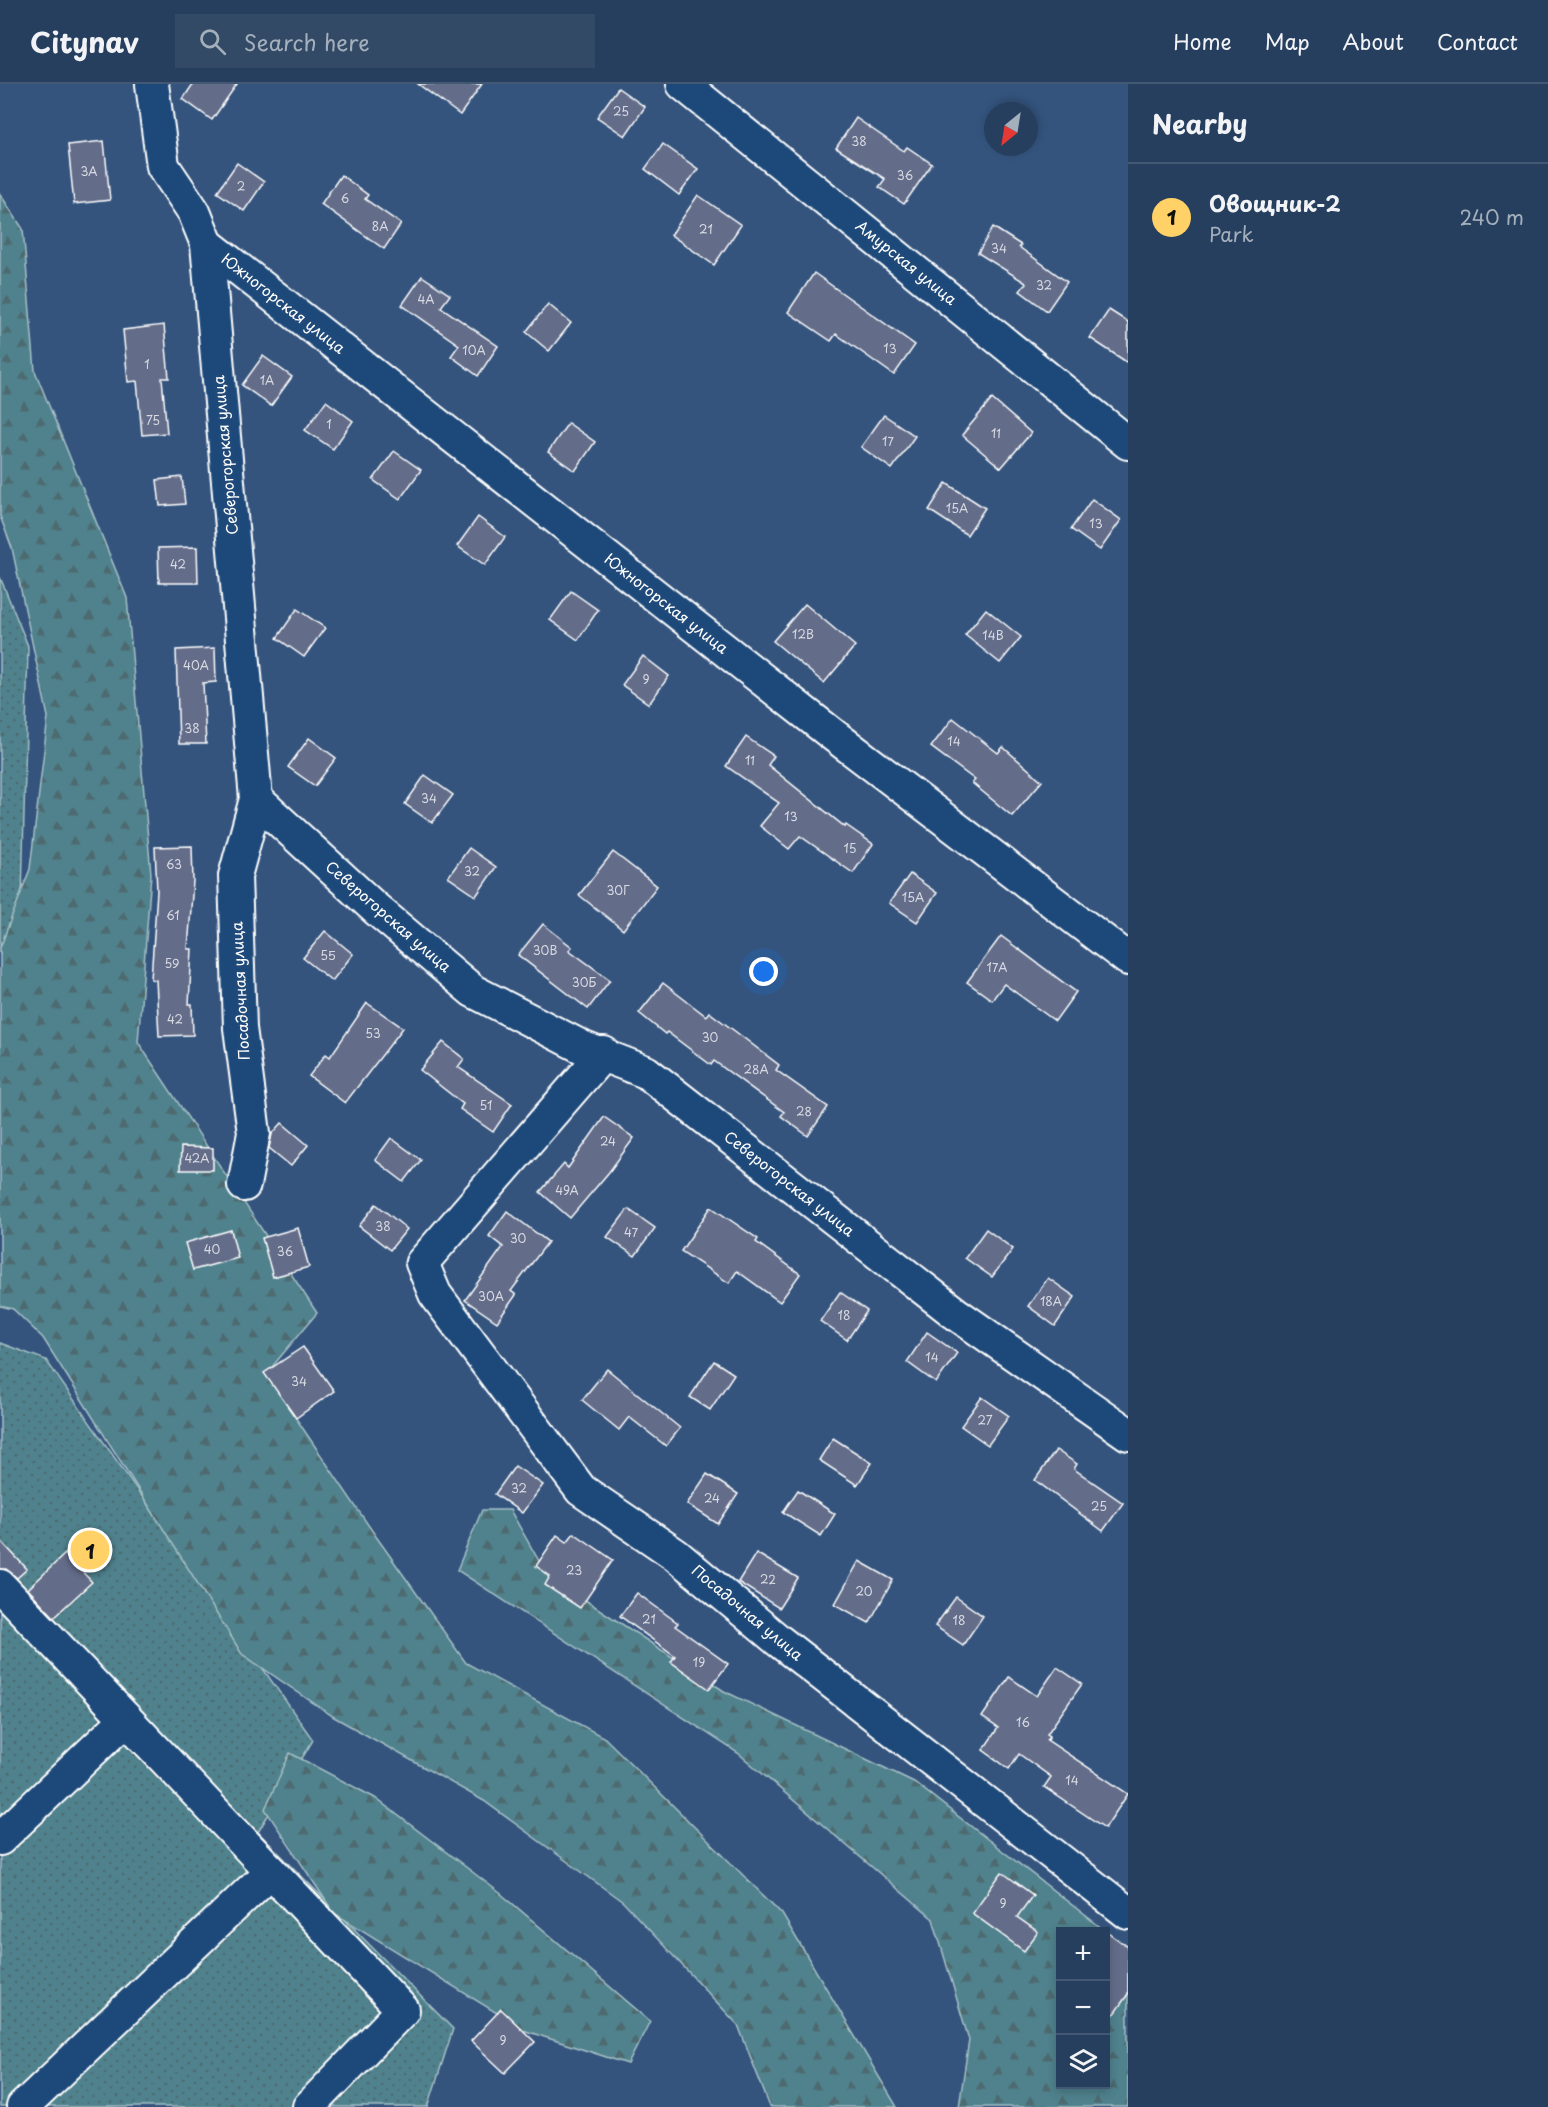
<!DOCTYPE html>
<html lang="en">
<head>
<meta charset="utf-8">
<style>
  :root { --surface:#273f5e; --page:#334a67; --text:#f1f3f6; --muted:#a4afbc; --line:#435873; --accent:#ffd166 }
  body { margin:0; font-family:"Playpen Sans",sans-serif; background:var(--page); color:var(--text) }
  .controls { position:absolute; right:18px; bottom:18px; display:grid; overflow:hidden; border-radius:0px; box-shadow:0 3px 9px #0003 }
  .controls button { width:54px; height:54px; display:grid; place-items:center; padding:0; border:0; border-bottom:2px solid var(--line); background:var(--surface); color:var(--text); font:30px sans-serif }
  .compass { position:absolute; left:984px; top:18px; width:54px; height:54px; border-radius:50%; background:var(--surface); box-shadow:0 3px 9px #0003; rotate:210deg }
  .you { position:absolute; left:764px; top:888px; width:21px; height:21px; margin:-15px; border:4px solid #fff; border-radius:50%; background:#1a73e8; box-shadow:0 0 0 9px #1a73e833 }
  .badge { display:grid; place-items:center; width:39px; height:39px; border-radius:50%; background:var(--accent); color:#111; font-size:20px; font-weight:700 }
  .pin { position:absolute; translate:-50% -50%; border:3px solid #fff; box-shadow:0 2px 6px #0006 }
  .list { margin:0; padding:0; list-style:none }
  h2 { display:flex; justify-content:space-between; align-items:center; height:78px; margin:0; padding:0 24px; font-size:26px }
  h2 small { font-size:20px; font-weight:400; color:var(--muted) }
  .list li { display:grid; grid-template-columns:39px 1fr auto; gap:18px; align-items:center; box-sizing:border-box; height:108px; padding:0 24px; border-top:2px solid var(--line) }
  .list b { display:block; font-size:22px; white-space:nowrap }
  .list p { margin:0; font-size:20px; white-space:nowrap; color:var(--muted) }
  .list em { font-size:20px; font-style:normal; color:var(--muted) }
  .icon { flex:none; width:33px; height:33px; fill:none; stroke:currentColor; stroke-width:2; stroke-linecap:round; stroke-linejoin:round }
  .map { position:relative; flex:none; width:1128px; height:2023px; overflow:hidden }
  header { display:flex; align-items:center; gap:36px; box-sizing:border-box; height:84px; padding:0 30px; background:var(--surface); border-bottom:2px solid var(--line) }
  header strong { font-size:28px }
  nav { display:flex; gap:33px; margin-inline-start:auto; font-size:21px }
  .search { width:420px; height:54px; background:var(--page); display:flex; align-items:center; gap:15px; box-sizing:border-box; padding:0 21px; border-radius:0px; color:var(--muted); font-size:22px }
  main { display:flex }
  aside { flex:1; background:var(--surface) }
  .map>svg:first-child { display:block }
  .grass { fill:url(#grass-dots); stroke:#a7c0c6; stroke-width:1.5 }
  .forest { fill:url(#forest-firs); stroke:#a7c0c6; stroke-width:1.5; fill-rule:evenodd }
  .building { fill:#646c89; stroke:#fff; stroke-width:1.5 }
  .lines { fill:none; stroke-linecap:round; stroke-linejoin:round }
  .minor-casing { stroke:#fff; stroke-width:36 }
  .minor { stroke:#1f4a7a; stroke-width:32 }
  .labels { text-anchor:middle; stroke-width:6; stroke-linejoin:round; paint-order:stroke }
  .number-label { font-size:12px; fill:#d8dae2 }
  .street-label { font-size:15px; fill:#fff; stroke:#1f4a7a }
</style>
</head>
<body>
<header>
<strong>Citynav</strong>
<div class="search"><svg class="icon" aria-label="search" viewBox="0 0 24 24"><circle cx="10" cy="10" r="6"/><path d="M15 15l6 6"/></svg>Search here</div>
<nav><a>Home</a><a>Map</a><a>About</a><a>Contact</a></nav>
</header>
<main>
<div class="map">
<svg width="1128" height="2023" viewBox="0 0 1128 2023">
  <defs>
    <pattern id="grass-dots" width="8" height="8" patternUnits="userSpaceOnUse" patternTransform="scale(1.5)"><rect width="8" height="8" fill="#4f828d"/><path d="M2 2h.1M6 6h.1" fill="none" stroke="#4e6a70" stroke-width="1.8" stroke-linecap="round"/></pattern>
    <pattern id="forest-firs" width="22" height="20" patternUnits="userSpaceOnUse" patternTransform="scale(1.5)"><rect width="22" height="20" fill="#4f828d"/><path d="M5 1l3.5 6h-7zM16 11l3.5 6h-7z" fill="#4e6a70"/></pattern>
  </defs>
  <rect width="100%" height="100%" fill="#34547e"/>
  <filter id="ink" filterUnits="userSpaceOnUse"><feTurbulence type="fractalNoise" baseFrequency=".0167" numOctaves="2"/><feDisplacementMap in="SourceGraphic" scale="12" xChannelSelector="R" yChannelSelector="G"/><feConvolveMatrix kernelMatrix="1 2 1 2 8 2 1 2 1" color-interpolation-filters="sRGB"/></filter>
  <g filter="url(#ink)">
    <!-- grass -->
    <g class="grass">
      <path d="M0,493L28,562L21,855L0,870Z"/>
      <path d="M0,1259L46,1276L313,1656L258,1748L453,1945L428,2023H0Z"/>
    </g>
    <!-- forest -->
    <g class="forest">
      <path d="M0,110L23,145L35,287L127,514L151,790L138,958L317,1229L266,1290L375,1451L466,1579L605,1654L782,1830L897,2023H770L738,1941L623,1818L484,1717L334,1633L242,1570L43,1254L13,1225L0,1222V864L30,785L48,633L12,464L0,432Z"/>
      <path d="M482,1426H510L547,1491L724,1607L914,1698L1108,1849L1128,1870V2023H959L969,1956L933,1835L738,1669L457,1486ZM1060,1848H1106V2000H1060Z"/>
      <path d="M290,1669L375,1714L500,1809L650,1937L628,1980L526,1947L334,1829L265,1725Z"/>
    </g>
    <!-- building -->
    <g class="building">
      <path d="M193,0H237L212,36L183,15Z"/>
      <path d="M418,0H482L460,31Z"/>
      <path d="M618,4L645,23L625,52L597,33Z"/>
      <path d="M856,34L904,67L907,63L932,80L904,120L879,103L885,95L836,64Z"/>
      <path d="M104,57L110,116L74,120L68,61Z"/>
      <path d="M663,60L698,85L679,111L645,85Z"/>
      <path d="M237,79L264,98L244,127L217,108Z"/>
      <path d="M341,91L368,111L365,115L401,140L384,165L321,120Z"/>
      <path d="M698,111L741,141L714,181L671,151Z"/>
      <path d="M993,143L1021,161L1019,163L1067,198L1047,227L1020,207L1026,199L978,169Z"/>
      <path d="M814,189L915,261L894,291L836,250L831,257L788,228Z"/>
      <path d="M422,192L450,211L441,223L498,262L478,292L451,272L459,261L402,221Z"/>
      <path d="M548,220L571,239L549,267L526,248Z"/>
      <path d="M1109,226L1128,238V279L1090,254Z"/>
      <path d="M164,241L169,294H162L167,349L142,351L137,297L128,298L123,246Z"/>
      <path d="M263,272L292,293L271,322L242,301Z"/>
      <path d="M992,315L1031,349L1001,384L962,351Z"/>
      <path d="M326,317L353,337L333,365L305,346Z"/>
      <path d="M884,331L915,352L892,385L861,363Z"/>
      <path d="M568,339L595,358L575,387L548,368Z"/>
      <path d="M394,367L421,386L400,415L373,396Z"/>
      <path d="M182,393L185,420L160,422L157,396Z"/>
      <path d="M946,399L985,424L967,451L929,426Z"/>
      <path d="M1092,415L1121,436L1100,466L1071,445Z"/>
      <path d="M478,433L505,453L485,481L457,462Z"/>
      <path d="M197,463L198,499H159L158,464Z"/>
      <path d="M571,507L598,526L578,556L550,536Z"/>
      <path d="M805,520L855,562L824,599L773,557Z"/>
      <path d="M297,525L325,544L304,573L277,554Z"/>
      <path d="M986,525L1021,553L1000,579L965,551Z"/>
      <path d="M215,564L216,598L203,599L206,660H179L176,566Z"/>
      <path d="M643,572L669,592L649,620L622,601Z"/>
      <path d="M953,634L998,669L1003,663L1042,697L1012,732L972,699L975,696L931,663Z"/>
      <path d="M746,653L774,672L768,681L845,743L846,741L873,760L853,789L800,752L789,765L760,742L779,719L726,682Z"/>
      <path d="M309,654L336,674L315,702L288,683Z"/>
      <path d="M425,691L453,711L432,739L405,720Z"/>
      <path d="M192,762L193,797L188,865H192L189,920H192L193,951L159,952L156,896L151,895L157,807L155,763Z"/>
      <path d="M469,764L496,783L476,812L448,793Z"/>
      <path d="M613,768L657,802L623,846L579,811Z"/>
      <path d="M910,790L937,809L917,838L889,819Z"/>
      <path d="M543,840L572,863L569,866L610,896L588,925L518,871Z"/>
      <path d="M325,847L353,870L332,897L303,874Z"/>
      <path d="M1001,852L1076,908L1055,937L1004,900L992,916L967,898Z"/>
      <path d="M663,899L706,932L709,928L736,948L779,981L776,986L828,1023L808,1052L781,1032L784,1028L714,977L711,981L667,948L665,950L639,929Z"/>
      <path d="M367,919L403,944L345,1019L309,992L326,970L330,973Z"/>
      <path d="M443,958L464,975L458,983L512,1020L493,1048L460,1025L463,1020L420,986Z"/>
      <path d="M604,1033L634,1054L609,1088L570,1134L540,1108L564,1080L568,1084Z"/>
      <path d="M282,1039L308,1061L291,1082L269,1064L272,1050Z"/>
      <path d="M391,1054L421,1076L404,1098L375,1076Z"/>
      <path d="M181,1063L213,1064V1086H180Z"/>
      <path d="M376,1120L407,1145L390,1166L359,1142Z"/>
      <path d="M711,1123L758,1155L756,1158L800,1190L780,1218L737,1187L729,1199L681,1167Z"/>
      <path d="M628,1125L655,1144L635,1172L607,1153Z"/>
      <path d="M507,1127L548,1158L511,1207L516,1211L497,1238L465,1216L503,1163L489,1152Z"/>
      <path d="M298,1144L309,1183L273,1193L262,1154Z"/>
      <path d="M986,1145L1013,1165L992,1193L965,1174Z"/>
      <path d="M231,1146L238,1174L193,1186L185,1159Z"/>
      <path d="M1048,1194L1075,1213L1055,1242L1028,1222Z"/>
      <path d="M840,1208L867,1227L847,1256L820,1237Z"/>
      <path d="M927,1248L957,1269L936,1299L907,1278Z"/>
      <path d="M303,1263L334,1307L296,1334L264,1289Z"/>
      <path d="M714,1277L734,1290L710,1326L690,1313Z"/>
      <path d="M607,1285L680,1344L666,1362L629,1333L619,1346L582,1316Z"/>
      <path d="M982,1313L1009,1332L988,1361L961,1342Z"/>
      <path d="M833,1354L872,1379L857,1401L819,1376Z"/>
      <path d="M1056,1366L1077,1380L1074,1385L1123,1419L1103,1447L1035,1396Z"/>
      <path d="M515,1382L543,1401L522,1429L495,1410Z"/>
      <path d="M707,1390L738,1410L718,1440L687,1420Z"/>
      <path d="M798,1406L835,1430L821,1452L783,1428Z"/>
      <path d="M574,1449L613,1476L580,1524L545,1501L550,1492L536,1482L557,1451L567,1458Z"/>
      <path d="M0,1456L27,1485L17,1494L6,1485H0Z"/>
      <path d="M756,1469L798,1494L779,1524L738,1498Z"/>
      <path d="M65,1470L92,1498L54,1533L28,1505Z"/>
      <path d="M859,1477L893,1496L869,1539L835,1520Z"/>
      <path d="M637,1509L678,1539L675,1542L728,1580L709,1605L671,1578L675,1572L620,1532Z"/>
      <path d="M956,1513L983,1532L963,1561L935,1542Z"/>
      <path d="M1057,1583L1082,1600L1047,1650L1050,1652L1047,1656L1128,1710L1105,1744L1044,1703L1051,1693L1019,1670L1009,1685L983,1666L998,1644L982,1633L1009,1593L1037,1612Z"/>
      <path d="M1002,1788L1033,1811L1017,1833L1038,1848L1024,1867L972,1829Z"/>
      <path d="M1106,1847L1128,1863V1910L1106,1941Z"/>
      <path d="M501,1925L535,1958L505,1989L471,1957Z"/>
    </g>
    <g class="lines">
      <!-- minor casing -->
      <g class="minor-casing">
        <g id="minor">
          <path d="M152,0L163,82L194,128L207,160L256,715L235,792L240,944L254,1049L244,1101"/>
          <path d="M683,0L1128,359"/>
          <path d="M207,160L832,650L1128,875"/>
          <path d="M256,715L376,825L473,907L584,964L646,988L955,1229L1128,1350"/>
          <path d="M604,969L422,1179L435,1210L581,1406L676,1471L779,1557L1128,1829"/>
          <path d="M0,1502L403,1926L309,2023"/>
          <path d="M0,1755L126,1635"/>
          <path d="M23,2023L271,1787"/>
        </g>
      </g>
      <!-- minor -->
      <use href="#minor" class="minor"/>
    </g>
  </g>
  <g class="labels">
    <!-- number labels -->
    <g class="number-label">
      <text x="621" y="32">25</text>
      <text x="859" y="62">38</text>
      <text x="89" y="92">3А</text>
      <text x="905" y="96">36</text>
      <text x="241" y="107">2</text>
      <text x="345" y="119">6</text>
      <text x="380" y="147">8А</text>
      <text x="706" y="150">21</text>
      <text x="999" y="169">34</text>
      <text x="1044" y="206">32</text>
      <text x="426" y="220">4А</text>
      <text x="890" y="269">13</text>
      <text x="474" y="271">10А</text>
      <text x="147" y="285">1</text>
      <text x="267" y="301">1А</text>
      <text x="153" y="341">75</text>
      <text x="329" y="345">1</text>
      <text x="996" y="354">11</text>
      <text x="888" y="362">17</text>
      <text x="957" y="429">15А</text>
      <text x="1096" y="444">13</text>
      <text x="178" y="485">42</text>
      <text x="803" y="555">12В</text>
      <text x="993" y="556">14В</text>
      <text x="196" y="586">40А</text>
      <text x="646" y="600">9</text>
      <text x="192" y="649">38</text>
      <text x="954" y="662">14</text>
      <text x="750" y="681">11</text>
      <text x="429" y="719">34</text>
      <text x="791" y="737">13</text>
      <text x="850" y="769">15</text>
      <text x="174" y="785">63</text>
      <text x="472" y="792">32</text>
      <text x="618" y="811">30Г</text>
      <text x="913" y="818">15А</text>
      <text x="173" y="836">61</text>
      <text x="545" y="871">30В</text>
      <text x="328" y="876">55</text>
      <text x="172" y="884">59</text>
      <text x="997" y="888">17А</text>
      <text x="584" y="903">30Б</text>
      <text x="175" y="940">42</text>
      <text x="373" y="954">53</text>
      <text x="710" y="958">30</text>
      <text x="756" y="990">28А</text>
      <text x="486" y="1026">51</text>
      <text x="804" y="1032">28</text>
      <text x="608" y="1062">24</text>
      <text x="197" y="1079">42А</text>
      <text x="567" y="1111">49А</text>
      <text x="383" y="1147">38</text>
      <text x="631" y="1153">47</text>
      <text x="518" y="1159">30</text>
      <text x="212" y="1170">40</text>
      <text x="285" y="1172">36</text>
      <text x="491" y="1217">30А</text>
      <text x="1051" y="1222">18А</text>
      <text x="844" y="1236">18</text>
      <text x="932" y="1278">14</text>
      <text x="299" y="1302">34</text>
      <text x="985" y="1341">27</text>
      <text x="519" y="1409">32</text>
      <text x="712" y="1419">24</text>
      <text x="1099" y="1427">25</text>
      <text x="574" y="1491">23</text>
      <text x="768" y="1500">22</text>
      <text x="864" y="1512">20</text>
      <text x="649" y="1540">21</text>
      <text x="959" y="1541">18</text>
      <text x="699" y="1583">19</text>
      <text x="1023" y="1643">16</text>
      <text x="1072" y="1701">14</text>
      <text x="1003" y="1824">9</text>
      <text x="503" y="1961">9</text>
    </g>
    <!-- street labels -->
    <g class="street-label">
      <text transform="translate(906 179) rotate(39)" y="5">Амурская улица</text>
      <text transform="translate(283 220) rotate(38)" y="5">Южногорская улица</text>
      <text transform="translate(226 371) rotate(-95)" y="5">Северогорская улица</text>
      <text transform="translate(666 520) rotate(38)" y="5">Южногорская улица</text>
      <text transform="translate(388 833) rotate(41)" y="5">Северогорская улица</text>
      <text transform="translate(241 907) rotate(-93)" y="5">Посадочная улица</text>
      <text transform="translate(789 1100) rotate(38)" y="5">Северогорская улица</text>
      <text transform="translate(747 1529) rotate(40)" y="5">Посадочная улица</text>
    </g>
  </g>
</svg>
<div class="controls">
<button>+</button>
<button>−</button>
<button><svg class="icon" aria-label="layers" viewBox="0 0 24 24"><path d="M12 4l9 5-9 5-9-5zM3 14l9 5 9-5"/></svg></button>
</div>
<svg class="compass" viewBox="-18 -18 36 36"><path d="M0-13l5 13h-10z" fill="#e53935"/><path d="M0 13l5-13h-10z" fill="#a4afbc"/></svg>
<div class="you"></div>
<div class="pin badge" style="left:90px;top:1466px">1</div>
</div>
<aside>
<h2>Nearby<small></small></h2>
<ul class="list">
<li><span class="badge">1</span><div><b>Овощник-2</b><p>Park</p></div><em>240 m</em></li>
</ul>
</aside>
</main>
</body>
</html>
